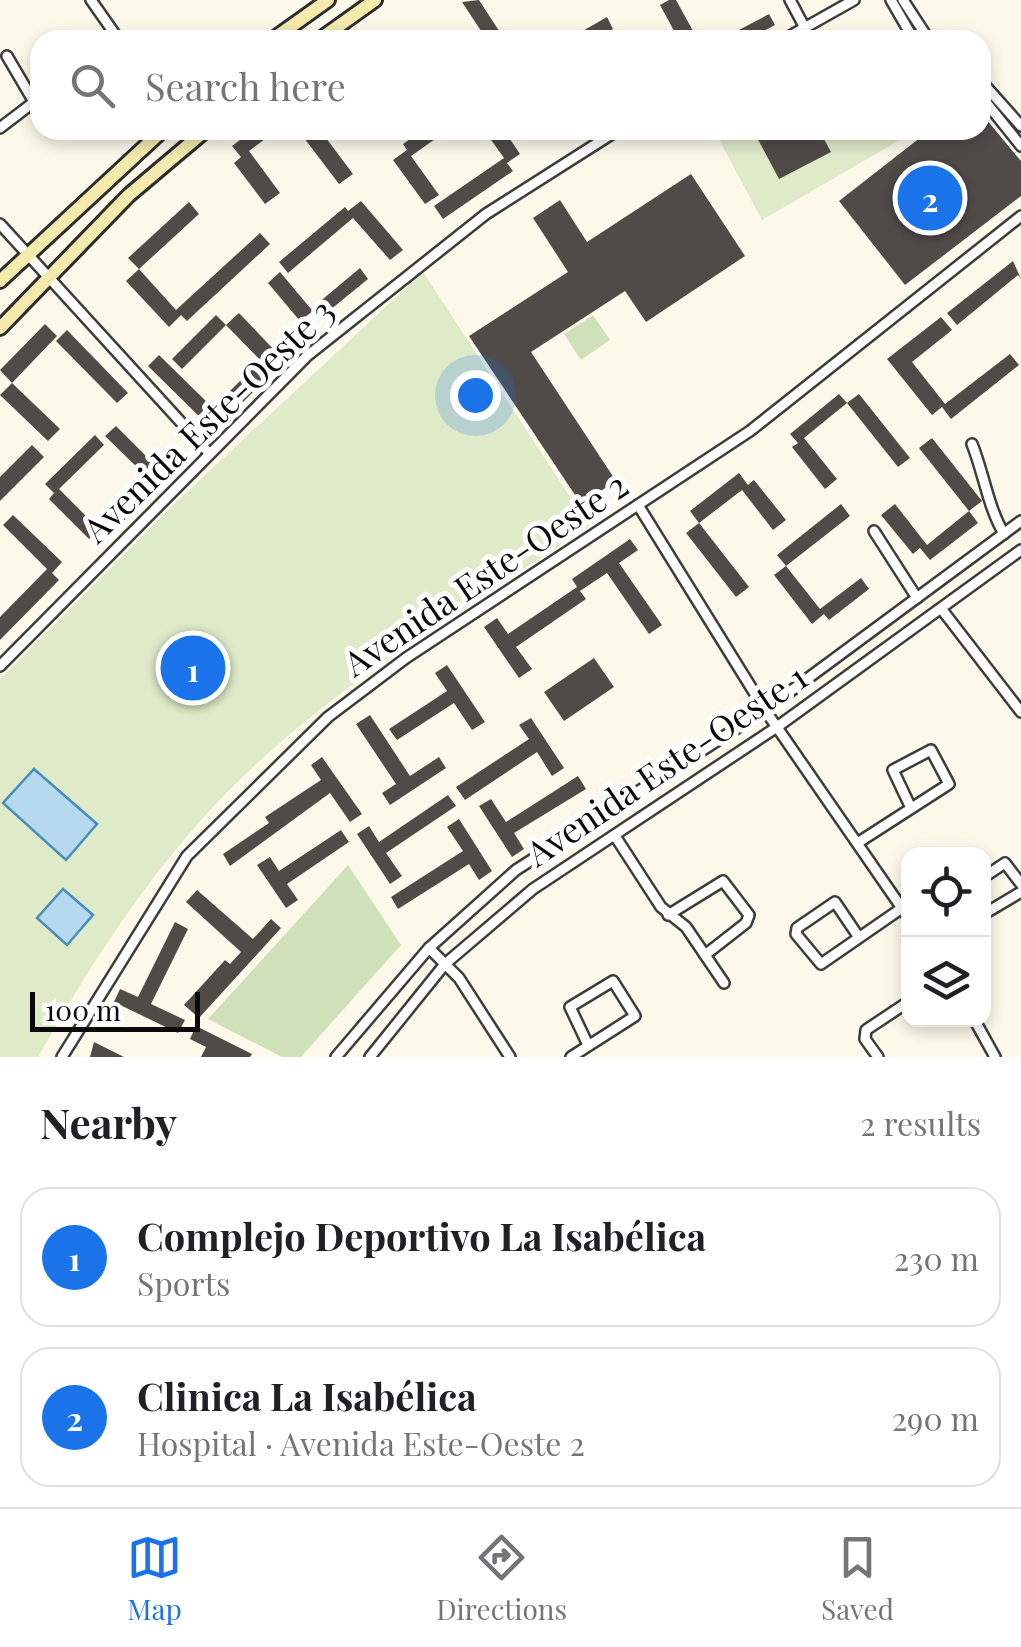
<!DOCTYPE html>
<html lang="en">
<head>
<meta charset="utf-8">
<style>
  :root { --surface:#fff; --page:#f2f2f2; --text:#202124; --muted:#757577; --line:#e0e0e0; --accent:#1a73e8 }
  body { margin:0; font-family:"Playfair Display",serif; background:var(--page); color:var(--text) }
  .controls { position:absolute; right:30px; bottom:30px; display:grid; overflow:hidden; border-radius:20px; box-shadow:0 5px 15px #0003 }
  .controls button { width:90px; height:90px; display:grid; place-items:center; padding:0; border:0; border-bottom:2px solid var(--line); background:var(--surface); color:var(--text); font:50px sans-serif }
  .scale { position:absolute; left:30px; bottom:25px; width:170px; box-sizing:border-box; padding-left:10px; border:5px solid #0a0a0a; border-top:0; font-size:28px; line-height:35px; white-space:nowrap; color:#0a0a0a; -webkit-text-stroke:8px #fff; paint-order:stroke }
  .you { position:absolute; left:475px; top:395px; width:35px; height:35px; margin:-25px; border:8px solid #fff; border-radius:50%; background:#1a73e8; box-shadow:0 0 0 15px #1a73e833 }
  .badge { display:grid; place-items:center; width:65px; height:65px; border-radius:50%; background:var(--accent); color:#fff; font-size:32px; font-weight:700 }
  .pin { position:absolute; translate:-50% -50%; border:5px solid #fff; box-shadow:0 2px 10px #0006 }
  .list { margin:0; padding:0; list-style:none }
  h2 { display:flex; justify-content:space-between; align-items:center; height:130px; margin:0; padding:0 40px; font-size:42px }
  h2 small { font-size:32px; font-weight:400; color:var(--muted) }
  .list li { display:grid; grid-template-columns:65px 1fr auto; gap:30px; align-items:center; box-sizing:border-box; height:140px; margin:0 20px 20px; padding:0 20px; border:2px solid var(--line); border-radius:30px }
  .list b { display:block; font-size:38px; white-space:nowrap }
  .list p { margin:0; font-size:32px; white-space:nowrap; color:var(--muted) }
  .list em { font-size:32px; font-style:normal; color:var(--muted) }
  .icon { flex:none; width:55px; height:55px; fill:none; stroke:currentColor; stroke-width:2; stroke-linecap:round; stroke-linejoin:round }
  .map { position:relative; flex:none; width:1021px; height:1057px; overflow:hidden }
  .search { position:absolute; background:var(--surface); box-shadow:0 5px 15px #0003; left:30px; right:30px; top:30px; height:110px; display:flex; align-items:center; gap:25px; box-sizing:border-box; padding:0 35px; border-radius:30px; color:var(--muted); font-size:38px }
  .sheet { height:450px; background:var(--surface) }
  nav { display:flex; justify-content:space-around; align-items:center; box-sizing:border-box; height:140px; border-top:2px solid var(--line); background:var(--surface); font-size:28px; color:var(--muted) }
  nav a { display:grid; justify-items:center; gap:5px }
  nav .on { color:var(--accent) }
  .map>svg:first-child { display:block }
  .green { fill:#cfe1b9 }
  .pitch { fill:#dfeac9 }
  .water { fill:#b6d9ed; stroke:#478fba; stroke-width:2.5 }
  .building { fill:#514b48 }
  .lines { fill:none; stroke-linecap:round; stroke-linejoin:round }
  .street-casing { stroke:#3d3d3d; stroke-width:14 }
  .secondary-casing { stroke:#2c2c2c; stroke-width:18 }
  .street { stroke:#fff; stroke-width:9 }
  .secondary { stroke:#f4eaae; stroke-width:12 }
  .labels { text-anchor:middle; stroke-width:10; stroke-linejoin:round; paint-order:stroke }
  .street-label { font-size:35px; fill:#0a0a0a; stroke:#fff }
</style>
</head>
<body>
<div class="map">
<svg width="1021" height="1057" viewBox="0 0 1021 1057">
  <rect width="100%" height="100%" fill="#fcf8ea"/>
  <!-- green -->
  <g class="green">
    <path d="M593,315L610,340L581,360L564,334Z"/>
    <path d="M348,865L401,945L301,1057H282L208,1019Z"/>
  </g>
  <!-- pitch -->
  <g class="pitch">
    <path d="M714,130H917L762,220Z"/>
    <path d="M423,272L589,526C459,612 319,693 212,808C143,882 88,969 38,1057H0V679L174,504Z"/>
  </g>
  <!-- water -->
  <g class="water">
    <path d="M34,769L97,824L66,860L3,803Z"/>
    <path d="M63,889L93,915L67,945L37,918Z"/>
  </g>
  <!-- building -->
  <g class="building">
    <path d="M479,0L505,40H487L462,2Z"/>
    <path d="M669,0H676L698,40H679L660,5Z"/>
    <path d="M769,14L775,25L747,40H720Z"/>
    <path d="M607,17L613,29L594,40H567Z"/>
    <path d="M981,113L1021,161V196L905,285L839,201L930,130H981Z"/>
    <path d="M253,130H277L249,151L280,193L265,204L234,163L241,157L232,146Z"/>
    <path d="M298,130H320L353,174L339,184Z"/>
    <path d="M423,130H448L411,156L439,195L425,204L393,160L407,150L403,144Z"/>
    <path d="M484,130H504L520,154L507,163L513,171L443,219L434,206L504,158Z"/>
    <path d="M753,130H819L831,152L779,179Z"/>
    <path d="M691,174L745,256L646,322L625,291L531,352L616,481L581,504L469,336L568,272L533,218L560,200L587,242Z"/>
    <path d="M361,201L403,250L390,260L353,218L288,273L279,262L345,207L348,211Z"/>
    <path d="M189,202L199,214L139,269L128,258Z"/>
    <path d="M260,233L270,244L187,321L181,315L169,327L126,281L139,269L176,310Z"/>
    <path d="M1013,261L1021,279L1018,275L957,325L947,313Z"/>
    <path d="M360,268L368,279L319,319L313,311L300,321L268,283L280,272L311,309Z"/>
    <path d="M239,313L279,355L267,367L226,325Z"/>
    <path d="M216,315L226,325L182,369L172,359Z"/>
    <path d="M941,317L952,330L912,362L945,404L1010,354L1019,365L951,419L942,407L932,415L887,359Z"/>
    <path d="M45,324L57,336L12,383L0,370Z"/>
    <path d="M67,330L128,393L117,403L56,341Z"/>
    <path d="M159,355L213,408L257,364L269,376L225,420L218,413L207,424L148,366Z"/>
    <path d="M12,383L60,429L48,441L0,395Z"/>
    <path d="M839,394L847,403L804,438L837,479L825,489L792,447L798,443L790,434Z"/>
    <path d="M859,394L910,458L898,467L847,403Z"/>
    <path d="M116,426L158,468L151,475L160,484L113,532L103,523L148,478L105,436Z"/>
    <path d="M95,435L104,445L59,489L99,529L89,539L49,499L54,493L45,484Z"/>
    <path d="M932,438L982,501L969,511L919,448Z"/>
    <path d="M32,445L44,457L0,501V477Z"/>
    <path d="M739,473L748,485L754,480L786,520L773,530L742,490L699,523L690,511Z"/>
    <path d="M841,504L850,516L786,566L777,555Z"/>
    <path d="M895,504L927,545L969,511L978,523L930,560L920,548L913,554L881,515Z"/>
    <path d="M13,515L62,562L52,573L59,580L0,640V617L47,569L3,525Z"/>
    <path d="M699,523L749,587L736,597L686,533Z"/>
    <path d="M630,539L638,550L619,563L662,625L649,634L607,573L580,591L586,599L516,647L532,669L519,678L484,627L497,618L508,634L577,587L572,579Z"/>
    <path d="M786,566L820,609L861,578L869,589L829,620L824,614L812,624L774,575Z"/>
    <path d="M594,658L614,687L564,721L544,692Z"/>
    <path d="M447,665L485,722L472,730L454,703L397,740L389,729L447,691L435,673Z"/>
    <path d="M370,715L410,776L439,757L446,768L390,805L382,793L396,784L356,724Z"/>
    <path d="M531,718L564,768L552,776L537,752L465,800L456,787L529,739L519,725Z"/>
    <path d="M322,757L362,814L350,822L330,793L230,866L223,854L269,823L265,817L321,780L311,765Z"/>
    <path d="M578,776L586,789L514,833L524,849L512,857L479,806L491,799L506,822Z"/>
    <path d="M448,795L456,806L386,853L402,876L390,884L357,834L369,826L379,842Z"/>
    <path d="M459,819L492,871L479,880L469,864L398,909L391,897L463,851L447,827Z"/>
    <path d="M341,830L349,842L287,884L298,900L286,908L257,865L270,857L279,871Z"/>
    <path d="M197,890L253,939L271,919L281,928L199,1018L184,1005L225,960L230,964L241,952L186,902Z"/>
    <path d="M175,922L188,929L151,1004L185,1020L178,1033L114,1002L120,989L138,997Z"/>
    <path d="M196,1026L252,1054L250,1057H201L206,1047L190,1039Z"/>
    <path d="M94,1042L124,1057H90Z"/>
  </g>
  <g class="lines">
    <!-- street casing -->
    <g class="street-casing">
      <g id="street">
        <path d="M91,0L119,40"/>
        <path d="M790,0L805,28"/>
        <path d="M891,0L914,40"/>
        <path d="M903,0L929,40"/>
        <path d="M783,40L854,0"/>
        <path d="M981,81L1021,126"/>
        <path d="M981,96L1021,146"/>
        <path d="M0,128L34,102L7,56"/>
        <path d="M0,224L209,453"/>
        <path d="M972,444C984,474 988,507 1004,534"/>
        <path d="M638,505L765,710L908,917"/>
        <path d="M874,531L917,598"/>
        <path d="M943,611L1021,712"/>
        <path d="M0,666L307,356L486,214L618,130"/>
        <path d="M615,836L661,907L686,927L724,983"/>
        <path d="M859,842L949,784L931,750L893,770L910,806"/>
        <path d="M984,877L1005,863L1021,884"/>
        <path d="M984,914L1021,892"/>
        <path d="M668,915L723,881L749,915L746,923L705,955"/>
        <path d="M858,936L835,902L797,928L796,934L821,964L902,908"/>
        <path d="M429,948L459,978L510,1057"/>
        <path d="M974,1019L995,1057"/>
        <path d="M62,1057L187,856L328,717L406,658L750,431L1021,216"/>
        <path d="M336,1057L429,948L516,870L765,710L1021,521"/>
        <path d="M370,1057L445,964L533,889L777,727L1021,550"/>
        <path d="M571,1057L635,1016L613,981L570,1007L588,1045"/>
        <path d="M878,1057L865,1039L866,1030L908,1002"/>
      </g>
    </g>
    <!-- secondary casing -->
    <g class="secondary-casing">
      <g id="secondary">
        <path d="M272,40L328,0"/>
        <path d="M319,40L375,0"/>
        <path d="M0,281L163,130"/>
        <path d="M0,328L129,195L206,130"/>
      </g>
    </g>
    <!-- street -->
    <use href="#street" class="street"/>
    <!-- secondary -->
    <use href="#secondary" class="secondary"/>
  </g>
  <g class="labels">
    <!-- street labels -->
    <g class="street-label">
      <text transform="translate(209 421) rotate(-44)" y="12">Avenida Este-Oeste 3</text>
      <text transform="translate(486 575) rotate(-34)" y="12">Avenida Este-Oeste 2</text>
      <text transform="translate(667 766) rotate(-34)" y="12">Avenida Este-Oeste 1</text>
    </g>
  </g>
</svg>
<div class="controls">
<button><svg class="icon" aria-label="locate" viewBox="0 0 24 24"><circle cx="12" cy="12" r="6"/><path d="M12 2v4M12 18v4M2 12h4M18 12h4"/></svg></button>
<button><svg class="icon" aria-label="layers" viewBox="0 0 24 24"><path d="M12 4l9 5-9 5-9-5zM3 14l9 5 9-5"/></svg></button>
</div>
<div class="scale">100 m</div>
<div class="you"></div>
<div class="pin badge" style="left:193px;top:668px">1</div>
<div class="pin badge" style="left:930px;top:198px">2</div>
<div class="search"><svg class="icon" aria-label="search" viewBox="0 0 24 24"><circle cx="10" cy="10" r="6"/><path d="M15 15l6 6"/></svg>Search here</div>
</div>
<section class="sheet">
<h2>Nearby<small>2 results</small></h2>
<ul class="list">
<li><span class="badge">1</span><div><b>Complejo Deportivo La Isabélica</b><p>Sports</p></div><em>230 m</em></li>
<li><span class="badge">2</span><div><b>Clinica La Isabélica</b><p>Hospital · Avenida Este-Oeste 2</p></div><em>290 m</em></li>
</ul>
</section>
<nav>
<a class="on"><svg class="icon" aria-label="map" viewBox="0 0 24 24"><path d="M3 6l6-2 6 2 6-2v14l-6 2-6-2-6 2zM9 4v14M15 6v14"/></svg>Map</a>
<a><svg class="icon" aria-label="directions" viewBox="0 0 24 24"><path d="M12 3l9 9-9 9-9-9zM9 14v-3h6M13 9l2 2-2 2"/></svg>Directions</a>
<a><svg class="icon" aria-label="saved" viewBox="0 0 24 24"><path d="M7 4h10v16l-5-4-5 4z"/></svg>Saved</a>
</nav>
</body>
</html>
